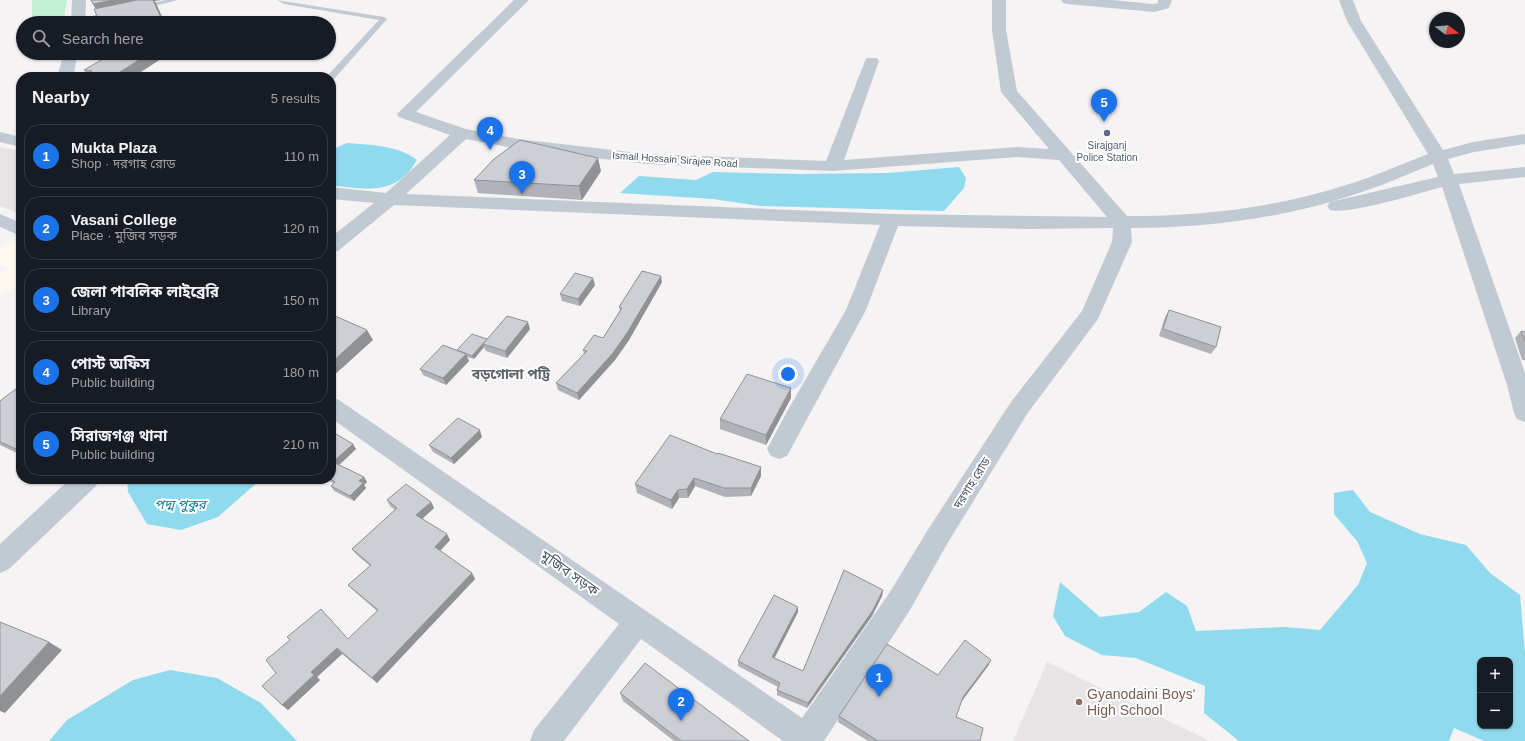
<!DOCTYPE html>
<html lang="en">
<head>
<meta charset="utf-8">
<style>
  :root { --surface:#171b24; --page:#20242c; --text:#f1f3f6; --muted:#9ea1a6; --line:#363941; --accent:#1a73e8 }
  body { margin:0; font-family:Helvetica,"Noto Sans Bengali",sans-serif; background:var(--page); color:var(--text) }
  .controls { position:absolute; right:12px; bottom:12px; display:grid; overflow:hidden; border-radius:8px; box-shadow:0 1px 3px #0004 }
  .controls button { width:36px; height:36px; display:grid; place-items:center; padding:0; border:0; border-bottom:1px solid var(--line); background:var(--surface); color:var(--text); font:20px sans-serif }
  .compass { position:absolute; left:1429px; top:12px; width:36px; height:36px; border-radius:50%; background:var(--surface); box-shadow:0 1px 3px #0004; rotate:106deg }
  .you { position:absolute; left:788px; top:374px; width:14px; height:14px; margin:-10px; border:3px solid #fff; border-radius:50%; background:#1a73e8; box-shadow:0 0 0 6px #1a73e833 }
  .badge { display:grid; place-items:center; width:26px; height:26px; border-radius:50%; background:var(--accent); color:#fff; font-size:13px; font-weight:700 }
  .pin { position:absolute; translate:-50% -33px; filter:drop-shadow(0 1px 2px #0008) }
  .pin::after { content:''; position:absolute; top:21px; width:14px; height:12px; background:inherit; clip-path:polygon(0 0,100% 0,50% 100%) }
  .list { margin:0; padding:0; list-style:none }
  h2 { display:flex; justify-content:space-between; align-items:center; height:52px; margin:0; padding:0 16px; font-size:17px }
  h2 small { font-size:13px; font-weight:400; color:var(--muted) }
  .list li { display:grid; grid-template-columns:26px 1fr auto; gap:12px; align-items:center; box-sizing:border-box; height:64px; margin:0 8px 8px; padding:0 8px; border:1px solid var(--line); border-radius:16px }
  .list b { display:block; font-size:15px; white-space:nowrap }
  .list p { margin:0; font-size:13px; white-space:nowrap; color:var(--muted) }
  .list em { font-size:13px; font-style:normal; color:var(--muted) }
  .icon { flex:none; width:22px; height:22px; fill:none; stroke:currentColor; stroke-width:2; stroke-linecap:round; stroke-linejoin:round }
  .map { position:relative; flex:none; width:1525px; height:741px; overflow:hidden }
  .search { position:absolute; background:var(--surface); box-shadow:0 1px 3px #0004; left:16px; top:16px; width:320px; height:44px; display:flex; align-items:center; gap:10px; box-sizing:border-box; padding:0 14px; border-radius:22px; color:var(--muted); font-size:15px }
  .panel { position:absolute; background:var(--surface); box-shadow:0 1px 3px #0004; left:16px; top:72px; width:320px; height:412px; border-radius:16px }
  .map>svg:first-child { display:block }
  .commercial { fill:#fdf9ef }
  .education { fill:#e6e4e5 }
  .green { fill:#c3f1d5 }
  .water { fill:#90daee; fill-rule:evenodd }
  .lines { fill:none; stroke-linecap:round; stroke-linejoin:round }
  .service { fill:#c1cad2; fill-rule:evenodd }
  .minor { fill:#c1cad2; fill-rule:evenodd }
  .wall { fill:#b0b2b7 }
  .shaded-wall { fill:#909195 }
  .building { fill:#cdcfd5; stroke:#909195 }
  .service-dot { fill:#5c6f8a; stroke:#fff; stroke-width:1.5 }
  .education-dot { fill:#8d6e63; stroke:#fff; stroke-width:1.5 }
  .labels { text-anchor:middle; stroke-width:4; stroke-linejoin:round; paint-order:stroke }
  .far-service-label { font-size:10px; fill:#4e5e75; stroke:#fff }
  .far-street-label { font-size:10px; fill:#4a5661; stroke:#fff }
  .street-label { font-size:12px; fill:#4a5661; stroke:#fff }
  .water-label { font-size:13px; font-style:italic; fill:#0c7c9b; stroke:#fff }
  .quarter-label { font-size:14px; font-weight:bold; fill:#5f6368; stroke:#fff }
  .near-street-label { font-size:14px; fill:#4a5661; stroke:#fff }
  .near-education-label { font-size:14px; fill:#785e54; stroke:#fff; text-anchor:start }
</style>
</head>
<body>
<div class="map">
<svg width="1525" height="741" viewBox="0 0 1525 741">
  <rect width="100%" height="100%" fill="#f5f3f3"/>
  <!-- commercial -->
  <path class="commercial" d="M13,240L21,244V284L0,296V274L8,269L0,264V247Z"/>
  <!-- education -->
  <g class="education">
    <path d="M0,147L21,151V214L0,206Z"/>
    <path d="M1047,662L1210,741H1013Z"/>
  </g>
  <!-- green -->
  <path class="green" d="M32,0H67L64,18L32,23Z"/>
  <!-- water -->
  <g class="water">
    <path d="M347,143C371,145 398,145 417,160C413,166 409,173 403,177C386,194 352,188 331,185V150Z"/>
    <path d="M959,167L966,178L964,188L944,211L760,206L713,199L620,193L639,176L696,180L713,172L799,174L887,173Z"/>
    <path d="M127,479H261L218,517L181,530L147,524L128,492Z"/>
    <path d="M1353,490L1370,512L1420,534L1466,545L1490,573L1520,595L1525,652V741H1484L1454,728L1449,741H1239L1204,713L1205,686L1136,658L1102,655L1065,636L1053,616L1060,582L1100,617L1139,612L1166,592L1187,606L1196,631L1286,627L1320,630L1358,585L1367,563L1357,541L1334,514V493ZM1480,660H1510V726H1480Z"/>
    <path d="M170,670L217,678L261,703L297,741H49L67,720L133,680Z"/>
  </g>
  <g class="lines">
    <!-- service -->
    <g class="service">
      <path d="M165,0H178L142,9L139,7Z"/>
      <path d="M277,0L384,17L387,19L334,79H331V77H327L328,75L379,20L284,4Z"/>
      <path d="M112,11L115,13L114,14L78,22L75,20Z"/>
    </g>
    <!-- minor -->
    <g class="minor">
      <path d="M72,0H86L85,23H71Z"/>
      <path d="M514,0H529L416,112L466,129L518,139L647,154L826,161L865,61L867,58H877L879,61L844,160L1017,147L1049,149L1001,92L992,30V0H1006V30L1017,91L1127,216C1202,216 1275,208 1346,185C1374,177 1401,164 1428,154L1347,21L1339,0H1353L1361,21L1443,150L1473,142L1525,134V144L1474,152L1448,159L1454,174L1525,167V177L1459,184L1525,373V422L1517,419L1514,413L1507,385L1442,187C1419,193 1349,215 1330,210L1327,206L1330,202L1438,177L1433,164C1408,174 1384,185 1359,193C1285,218 1209,228 1131,228L1132,242L1098,319L1027,414L947,544L910,610L824,741H783L641,639L564,741H530L534,730L619,624L331,418V397L339,400L802,718L890,592L929,528L1011,402L1082,311L1112,242L1113,228L1030,229L898,226L866,310L787,456L779,459L771,456L767,449L789,408L846,310L880,225L394,205L338,251L331,253V237L374,203L331,199V187L386,193L450,135L399,117L397,114ZM466,139L518,149L647,164L833,171L1017,157L1059,160L1107,217L891,214L406,194Z"/>
      <path d="M1061,0H1112L1153,4L1158,3V0H1172L1169,8L1154,12L1068,4L1063,3Z"/>
      <path d="M64,53H78L73,77H57Z"/>
      <path d="M0,132L21,137V147L0,142Z"/>
      <path d="M0,214L21,223V236L0,227Z"/>
      <path d="M70,479H99L96,486L9,569L0,573V544Z"/>
    </g>
  </g>
  <!-- wall -->
  <g class="wall">
    <path d="M170,53L133,77H84L87,75L84,70L103,59Z"/>
    <path d="M601,171L582,200L478,193L474,180Z"/>
    <path d="M662,282L629,340L615,360L579,400L558,390L556,383L584,354L583,350L603,338L620,310L619,307Z"/>
    <path d="M595,285L580,306L562,301L560,294Z"/>
    <path d="M1169,310L1216,347L1211,354L1159,336L1165,317Z"/>
    <path d="M530,329L507,358L486,351L484,347L474,359L467,357L469,361L446,385L423,375L420,369L457,350Z"/>
    <path d="M1521,331L1525,332V360H1522L1515,338Z"/>
    <path d="M21,385V455L0,445V401Z"/>
    <path d="M791,398L766,445L720,429V419Z"/>
    <path d="M482,437L454,464L433,452L429,445Z"/>
    <path d="M331,438L356,449L339,465L364,477L367,482L364,485L366,488L354,501L334,491L331,486L333,483L326,479H331Z"/>
    <path d="M717,454L761,467V476L751,496L725,497L695,486L688,498H679L672,509L637,493L635,484Z"/>
    <path d="M387,500L431,502L434,508L422,519L450,540L440,551L472,573L475,579L377,683L342,654L317,677L320,680L288,710L282,705L377,611L353,590L348,585L370,566L356,554L352,549L395,510L390,506Z"/>
    <path d="M883,590L882,596L872,616L807,708L777,695V690L778,687L738,666V661L798,612L774,658L803,671Z"/>
    <path d="M991,660L988,666L962,701L956,717L980,741H868L838,722L839,716Z"/>
    <path d="M620,693L749,741H674L623,701Z"/>
  </g>
  <!-- shaded-wall -->
  <g class="shaded-wall">
    <path d="M114,0H161L155,1L165,23H157L156,21L98,13L93,4Z"/>
    <path d="M150,53H170L133,77H112Z"/>
    <path d="M598,158L601,171L582,200L579,186Z"/>
    <path d="M661,276L662,282L629,340L615,360L579,400L577,393Z"/>
    <path d="M593,278L595,285L580,306L578,299Z"/>
    <path d="M528,322L530,329L507,358L505,351Z"/>
    <path d="M367,330L373,340L331,378V363Z"/>
    <path d="M487,339L483,344L484,347L474,359L472,356Z"/>
    <path d="M466,354L469,361L446,385L443,378Z"/>
    <path d="M791,388V398L766,445V435Z"/>
    <path d="M480,430L482,437L454,464L451,458Z"/>
    <path d="M353,444L356,449L337,467L333,462Z"/>
    <path d="M761,467V476L751,496V488Z"/>
    <path d="M364,477L367,482L364,485L366,488L354,501L350,496L359,481Z"/>
    <path d="M694,478L695,486L688,498L687,489Z"/>
    <path d="M678,490L679,498L672,509L671,500Z"/>
    <path d="M431,502L434,508L420,521L416,515Z"/>
    <path d="M447,534L450,540L438,553L435,547Z"/>
    <path d="M472,573L475,579L377,683L372,678Z"/>
    <path d="M883,590L882,596L872,616L807,708L808,703Z"/>
    <path d="M798,607V612L772,663V657Z"/>
    <path d="M49,642L62,650L5,713L0,711V696Z"/>
    <path d="M337,648L342,654L317,677L320,680L288,710L282,705L311,672Z"/>
    <path d="M991,660L988,666L960,703L963,697Z"/>
  </g>
  <!-- building -->
  <g class="building">
    <path d="M91,0H114L93,4Z"/>
    <path d="M137,0H153L162,20L156,21L157,23H100L94,9Z"/>
    <path d="M100,53H150L112,77H84L92,71L84,70L103,59Z"/>
    <path d="M520,140L598,158L579,186L474,180L494,159Z"/>
    <path d="M642,271L661,276L627,333L613,353L577,393L556,383L587,351L583,350L594,335L603,338L622,308L619,307Z"/>
    <path d="M575,273L593,278L578,299L560,294Z"/>
    <path d="M1169,310L1221,327L1216,347L1163,329Z"/>
    <path d="M335,316L367,330L331,363V319Z"/>
    <path d="M507,316L528,322L505,351L483,344Z"/>
    <path d="M1521,331L1525,332V341Z"/>
    <path d="M472,334L487,339L472,356L457,350Z"/>
    <path d="M443,345L466,354L443,378L420,369Z"/>
    <path d="M747,374L791,388L766,435L720,419Z"/>
    <path d="M21,385V451L0,442V401Z"/>
    <path d="M458,418L480,430L451,458L429,445Z"/>
    <path d="M336,434L353,444L333,462L364,477L359,481L363,483L350,496L331,486L335,482L331,479V438Z"/>
    <path d="M670,435L717,454L718,453L761,467L751,488H724L694,478L687,489L678,490L671,500L635,484Z"/>
    <path d="M406,484L431,502L416,515L447,534L435,547L472,573L372,678L337,648L311,672L314,675L282,705L262,686L276,673L266,660L290,640L287,637L321,609L348,639L378,610L348,585L371,565L352,549L397,508L387,500Z"/>
    <path d="M844,570L883,590L873,610L808,703L777,690L780,683L738,661L774,595L798,607L772,657L803,671Z"/>
    <path d="M0,622L49,642L0,696Z"/>
    <path d="M965,640L991,660L963,697L956,717L983,728L980,741H878L839,716L887,644L938,675Z"/>
    <path d="M645,663L749,741H681L620,693Z"/>
  </g>
  <!-- markers -->
  <circle class="service-dot" cx="1107" cy="133" r="4"/>
  <circle class="education-dot" cx="1079" cy="702" r="4"/>
  <g class="labels">
    <!-- far-service labels -->
    <g class="far-service-label">
      <text x="1107" y="149">Sirajganj<tspan x="1107" dy="12">Police Station</tspan></text>
    </g>
    <!-- far-street labels -->
    <g class="far-street-label">
      <text transform="translate(675 159) rotate(4)" y="4">Ismail Hossain Sirajee Road</text>
    </g>
    <!-- street labels -->
    <g class="street-label">
      <text transform="translate(972 483) rotate(-58)" y="4">দরগাহ রোড</text>
    </g>
    <!-- water labels -->
    <g class="water-label">
      <text x="180" y="509">পদ্ম পুকুর</text>
    </g>
    <!-- quarter labels -->
    <g class="quarter-label">
      <text x="511" y="379">বড়গোলা পট্টি</text>
    </g>
    <!-- near-street labels -->
    <g class="near-street-label">
      <text transform="translate(570 573) rotate(35)" y="5">মুজিব সড়ক</text>
    </g>
    <!-- near-education labels -->
    <g class="near-education-label">
      <text x="1087" y="699">Gyanodaini Boys'<tspan x="1087" dy="16">High School</tspan></text>
    </g>
  </g>
</svg>
<div class="controls">
<button>+</button>
<button>−</button>
</div>
<svg class="compass" viewBox="-18 -18 36 36"><path d="M0-13l5 13h-10z" fill="#e53935"/><path d="M0 13l5-13h-10z" fill="#9ea1a6"/></svg>
<div class="you"></div>
<div class="pin badge" style="left:879px;top:697px">1</div>
<div class="pin badge" style="left:681px;top:721px">2</div>
<div class="pin badge" style="left:522px;top:194px">3</div>
<div class="pin badge" style="left:490px;top:150px">4</div>
<div class="pin badge" style="left:1104px;top:122px">5</div>
<div class="search"><svg class="icon" aria-label="search" viewBox="0 0 24 24"><circle cx="10" cy="10" r="6"/><path d="M15 15l6 6"/></svg>Search here</div>
<section class="panel">
<h2>Nearby<small>5 results</small></h2>
<ul class="list">
<li><span class="badge">1</span><div><b>Mukta Plaza</b><p>Shop · দরগাহ রোড</p></div><em>110 m</em></li>
<li><span class="badge">2</span><div><b>Vasani College</b><p>Place · মুজিব সড়ক</p></div><em>120 m</em></li>
<li><span class="badge">3</span><div><b>জেলা পাবলিক লাইব্রেরি</b><p>Library</p></div><em>150 m</em></li>
<li><span class="badge">4</span><div><b>পোস্ট অফিস</b><p>Public building</p></div><em>180 m</em></li>
<li><span class="badge">5</span><div><b>সিরাজগঞ্জ থানা</b><p>Public building</p></div><em>210 m</em></li>
</ul>
</section>
</div>
</body>
</html>
